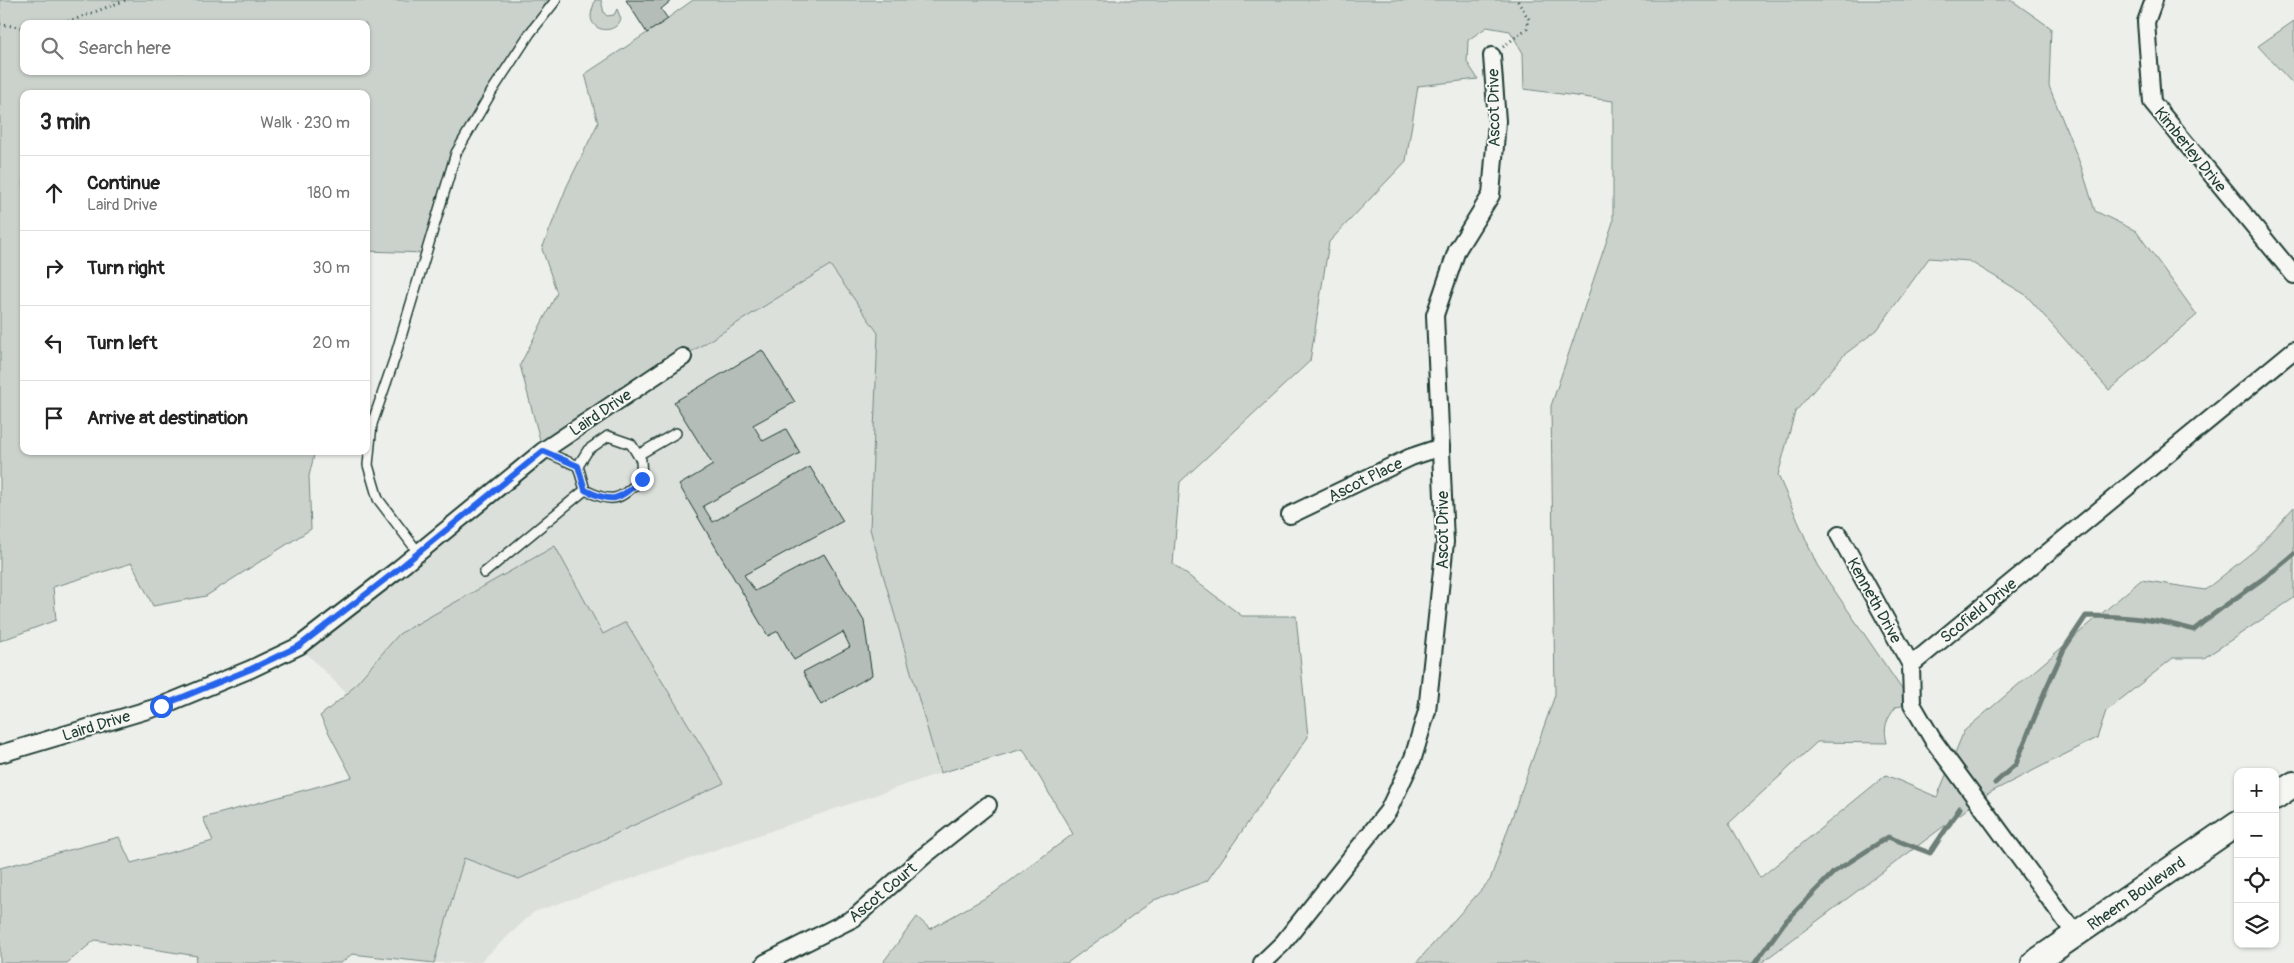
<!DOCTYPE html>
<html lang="en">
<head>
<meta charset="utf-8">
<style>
  :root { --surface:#fff; --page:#f2f2f2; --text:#222; --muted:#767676; --line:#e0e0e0 }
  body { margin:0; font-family:Pangolin,sans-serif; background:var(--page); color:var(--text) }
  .controls { position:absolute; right:15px; bottom:15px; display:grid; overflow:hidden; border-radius:10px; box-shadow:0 1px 4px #0004 }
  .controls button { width:45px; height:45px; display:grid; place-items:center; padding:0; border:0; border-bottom:1px solid var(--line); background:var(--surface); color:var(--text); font:25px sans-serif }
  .stop { position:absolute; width:15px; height:15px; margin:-11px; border:4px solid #2563eb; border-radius:50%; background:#fff }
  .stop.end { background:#2563eb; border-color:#fff; box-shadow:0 1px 5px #0008 }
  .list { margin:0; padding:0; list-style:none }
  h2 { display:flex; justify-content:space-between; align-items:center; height:65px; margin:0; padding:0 20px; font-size:21px }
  h2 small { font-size:16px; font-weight:400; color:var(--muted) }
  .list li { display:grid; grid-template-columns:32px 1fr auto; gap:15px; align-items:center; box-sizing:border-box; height:75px; padding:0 20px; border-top:1px solid var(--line) }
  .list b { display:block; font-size:19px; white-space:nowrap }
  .list p { margin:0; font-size:16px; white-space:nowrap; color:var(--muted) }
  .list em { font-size:16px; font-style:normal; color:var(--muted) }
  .icon { flex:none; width:28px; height:28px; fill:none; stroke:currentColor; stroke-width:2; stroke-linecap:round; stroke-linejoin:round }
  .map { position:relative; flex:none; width:2294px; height:963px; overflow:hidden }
  .search { position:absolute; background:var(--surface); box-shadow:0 1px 4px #0004; left:20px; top:20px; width:350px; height:55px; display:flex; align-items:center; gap:12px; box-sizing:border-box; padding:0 18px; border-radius:10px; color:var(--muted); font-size:19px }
  .panel { position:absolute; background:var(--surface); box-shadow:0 1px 4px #0004; left:20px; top:90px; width:350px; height:365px; border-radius:10px }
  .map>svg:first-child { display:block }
  .built { fill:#dce0db }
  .green { fill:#cbd2cc; stroke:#758880; fill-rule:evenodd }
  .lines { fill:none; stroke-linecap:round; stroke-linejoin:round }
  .stream { stroke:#6c7e77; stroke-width:5 }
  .building { fill:#b4bdb8; stroke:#1f3d34 }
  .lane-casing { stroke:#1f3d34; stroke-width:12 }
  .street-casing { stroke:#1f3d34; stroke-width:20 }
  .secondary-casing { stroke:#1f3d34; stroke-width:28 }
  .path { stroke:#1f3d34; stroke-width:3; stroke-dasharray:1 4; stroke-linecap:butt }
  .lane { stroke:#f6f6f2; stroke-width:9 }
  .street { stroke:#f6f6f2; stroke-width:16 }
  .secondary { stroke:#f6f6f2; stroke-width:24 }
  .route { stroke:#2563eb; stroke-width:6 }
  .labels { text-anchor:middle; stroke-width:4; stroke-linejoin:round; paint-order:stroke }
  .street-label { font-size:16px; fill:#1f3d34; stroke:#f6f6f2 }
</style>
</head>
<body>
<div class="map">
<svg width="2294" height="963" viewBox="0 0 2294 963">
  <rect width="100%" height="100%" fill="#edefea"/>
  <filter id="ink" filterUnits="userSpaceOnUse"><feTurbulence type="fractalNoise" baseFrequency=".02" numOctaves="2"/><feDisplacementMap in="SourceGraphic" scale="10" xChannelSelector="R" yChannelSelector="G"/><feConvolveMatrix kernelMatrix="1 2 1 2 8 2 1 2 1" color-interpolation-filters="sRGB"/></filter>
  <g filter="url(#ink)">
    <!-- built -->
    <path class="built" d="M830,265L878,333L870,529L940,773L534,912L479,963H434L464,858L347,694L299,646L543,451L683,357Z"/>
    <!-- green -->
    <g class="green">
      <path d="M0,0H553L456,153L426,253L366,251V94H24V451H315L309,476L311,529L206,596L153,606L132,563L53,587L56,620L0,641ZM24,24H366V71H24Z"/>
      <path d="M595,0H601L604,13L607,16L614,15L617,9L621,19C615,35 591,32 591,16C591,11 594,5 595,0Z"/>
      <path d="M693,0H2011L2051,28L2049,86L2081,166L2095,211L2136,231L2197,315L2109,390L2026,295L1969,261L1929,258L1877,330L1845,354L1795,412L1778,475L1817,565L1912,704L1896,707C1886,720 1883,727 1887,743L1817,742L1729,823L1760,878L1886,775L1937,797L1964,731L2141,580L2205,590L2255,550L2294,507V598L2204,658H2173L2106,711L2097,738L1987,794L1761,963H1416L1490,880L1555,695L1551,406L1613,222V101L1524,89L1523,53L1510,31L1487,27L1468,40L1467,62L1478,79L1418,86L1406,161L1329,242L1310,361L1180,482L1173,564L1242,616H1296L1308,737L1207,881L1154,900L1067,963H885L884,961L917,917L930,929L994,893L1073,834L1023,749L940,773L870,529L878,333L830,265L683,357L543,451L520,365L557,293L542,249L567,186L598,123L585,74L647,33Z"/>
      <path d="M2294,21V85L2258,46Z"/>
      <path d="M555,546L603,634L626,622L724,783L519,879L464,858L434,963L352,954L341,963H195L197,956L95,940L67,963H0V868L119,837L131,863L213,841L203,818L352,777L320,716L347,694L399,634Z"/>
    </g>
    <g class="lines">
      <!-- stream -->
      <g class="stream">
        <path d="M1995,783L2016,764L2045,691L2064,649L2086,616C2125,616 2157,619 2194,630C2226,602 2263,582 2294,554"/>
        <path d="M1755,963L1784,923L1834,872L1888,837L1930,853L1960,808"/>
      </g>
    </g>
    <!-- building -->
    <g class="building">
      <path d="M626,0H672L661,9L668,19L647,33Z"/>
      <path d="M762,350L795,402L753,425L763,441L786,429L800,453L703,506L713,522L810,467L843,521L744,575L755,591L824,554L864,621L872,675L821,705L803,672L850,647L843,632L794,660L778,631L768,636L679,485L713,465L674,402Z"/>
    </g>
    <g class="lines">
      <!-- lane casing -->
      <g class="lane-casing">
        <g id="lane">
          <path d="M608,436L631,444L641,460L642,479C619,499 615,505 585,490L578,466L588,450Z"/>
          <path d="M543,451L578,466"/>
          <path d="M638,455L676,433"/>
          <path d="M418,552L378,499L368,465L372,424L395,357L456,153L492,91L530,33L556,0"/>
          <path d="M484,573L585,490"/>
        </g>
      </g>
      <!-- street casing -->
      <g class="street-casing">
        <g id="street">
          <path d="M2154,0L2146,22L2152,102L2294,275"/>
          <path d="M1290,515L1411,457L1441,447"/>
          <path d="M1839,535L1911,665L1912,704L1933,740L2076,935"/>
          <path d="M1911,665L2294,350"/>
          <path d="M0,754L161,706L251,669L299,646L396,571L543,451L683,357"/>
          <path d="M765,963L854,918L924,856L988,805"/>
          <path d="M1262,963L1283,943L1388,811L1413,758L1427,711L1445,542L1435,315L1457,250L1491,195L1497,121L1492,56"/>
        </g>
      </g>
      <!-- secondary casing -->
      <g class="secondary-casing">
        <g id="secondary">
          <path d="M2275,797L2294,784"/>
          <path d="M2034,963L2238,823"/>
        </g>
      </g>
      <!-- path -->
      <g class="path">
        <path d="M0,24L24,28"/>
        <path d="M58,24L76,19L126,0"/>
        <path d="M1503,47L1527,28L1529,19L1517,0"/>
      </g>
      <!-- lane -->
      <use href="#lane" class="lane"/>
      <!-- street -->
      <use href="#street" class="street"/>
      <!-- secondary -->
      <use href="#secondary" class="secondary"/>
    </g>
  </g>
  <g class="lines" filter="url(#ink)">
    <!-- route -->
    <path class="route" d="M161,706L251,669L299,646L396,571L543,451L578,466L585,490C615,505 619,499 642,479"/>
  </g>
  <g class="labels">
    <!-- street labels -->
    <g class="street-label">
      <text transform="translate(1493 108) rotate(-91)" y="6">Ascot Drive</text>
      <text transform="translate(2191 149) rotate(51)" y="6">Kimberley Drive</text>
      <text transform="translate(600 412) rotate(-34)" y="6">Laird Drive</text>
      <text transform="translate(1365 479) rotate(-26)" y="6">Ascot Place</text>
      <text transform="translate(1442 530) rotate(-90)" y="6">Ascot Drive</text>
      <text transform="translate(1875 600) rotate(61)" y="6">Kenneth Drive</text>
      <text transform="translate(1978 610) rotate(-39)" y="6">Scofield Drive</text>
      <text transform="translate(96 725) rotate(-17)" y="6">Laird Drive</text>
      <text transform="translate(882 892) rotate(-40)" y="6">Ascot Court</text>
      <text transform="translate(2136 893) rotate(-35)" y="6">Rheem Boulevard</text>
    </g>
  </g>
</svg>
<div class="controls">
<button>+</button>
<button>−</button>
<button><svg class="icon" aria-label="locate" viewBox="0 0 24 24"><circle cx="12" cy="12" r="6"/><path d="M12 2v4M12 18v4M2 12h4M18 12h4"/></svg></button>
<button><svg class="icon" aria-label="layers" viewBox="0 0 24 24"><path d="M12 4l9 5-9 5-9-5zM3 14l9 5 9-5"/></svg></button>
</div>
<div class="stop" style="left:161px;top:706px"></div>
<div class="stop end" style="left:642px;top:479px"></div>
<div class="search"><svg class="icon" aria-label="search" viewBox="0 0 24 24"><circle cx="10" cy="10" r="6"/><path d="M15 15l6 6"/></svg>Search here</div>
<section class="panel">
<h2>3 min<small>Walk · 230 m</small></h2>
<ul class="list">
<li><svg class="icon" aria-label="ahead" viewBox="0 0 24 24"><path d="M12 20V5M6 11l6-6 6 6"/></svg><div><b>Continue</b><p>Laird Drive</p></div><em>180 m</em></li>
<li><svg class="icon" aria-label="right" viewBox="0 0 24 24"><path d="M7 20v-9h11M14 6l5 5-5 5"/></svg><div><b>Turn right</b></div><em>30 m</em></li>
<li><svg class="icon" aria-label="left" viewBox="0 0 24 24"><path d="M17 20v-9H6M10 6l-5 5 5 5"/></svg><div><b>Turn left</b></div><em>20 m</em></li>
<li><svg class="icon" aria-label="arrive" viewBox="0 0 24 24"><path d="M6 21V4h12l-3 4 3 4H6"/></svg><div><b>Arrive at destination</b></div></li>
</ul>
</section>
</div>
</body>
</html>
